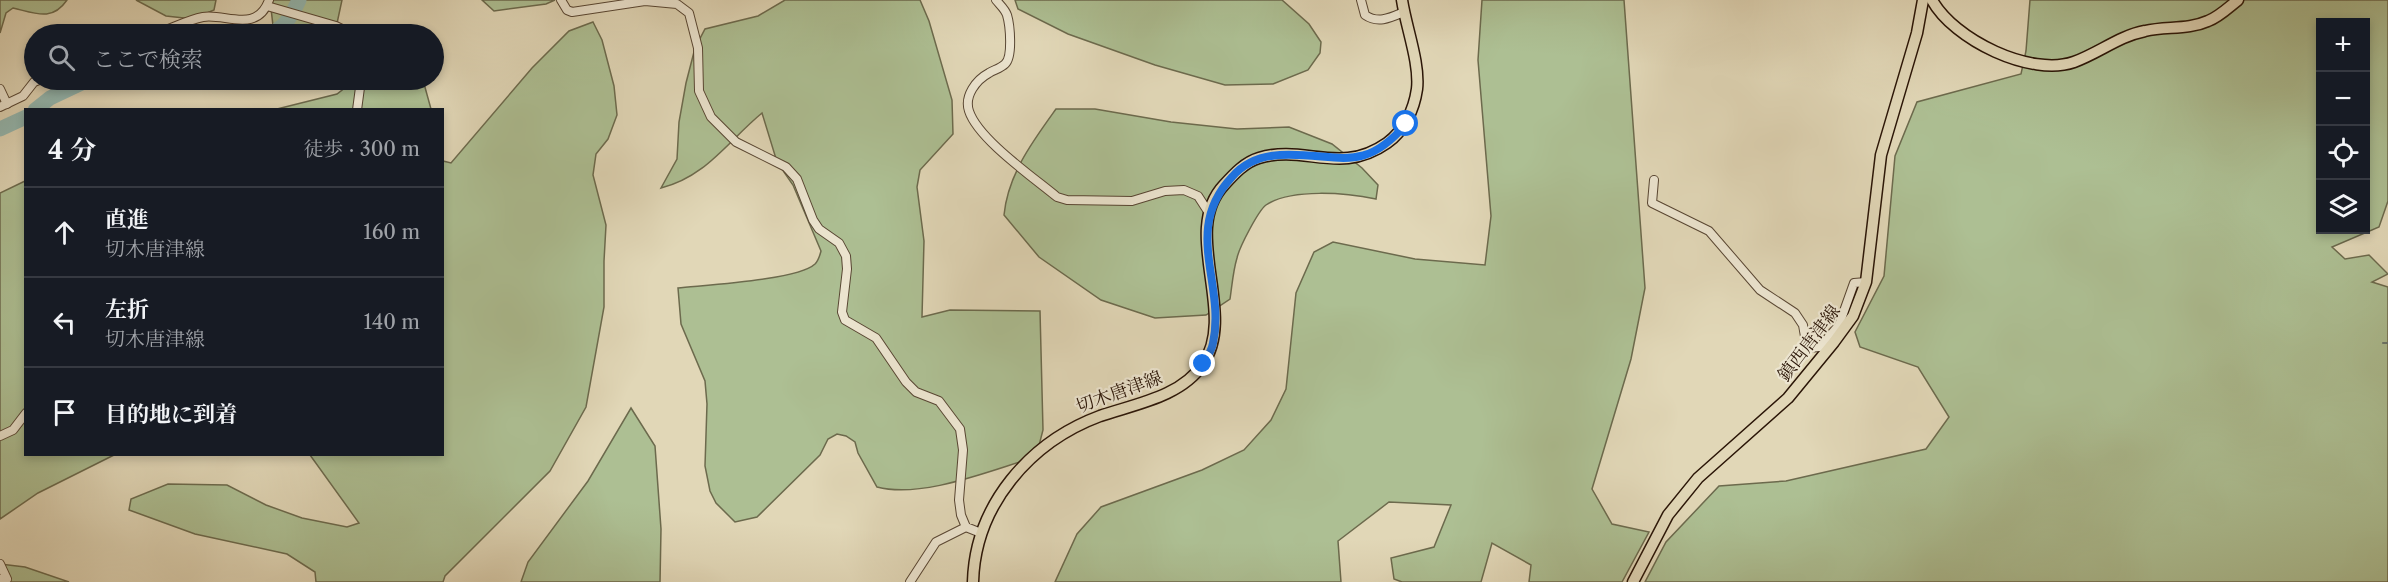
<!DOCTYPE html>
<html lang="ja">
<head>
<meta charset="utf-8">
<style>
  :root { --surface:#171b24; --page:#20242c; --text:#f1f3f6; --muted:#9ea1a6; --line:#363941 }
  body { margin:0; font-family:"Libre Caslon Text","Noto Serif JP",serif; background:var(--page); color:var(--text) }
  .controls { position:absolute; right:18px; top:18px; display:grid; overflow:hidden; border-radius:0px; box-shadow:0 3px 9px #0003 }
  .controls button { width:54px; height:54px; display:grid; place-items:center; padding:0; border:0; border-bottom:2px solid var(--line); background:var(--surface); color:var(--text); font:30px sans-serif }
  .stop { position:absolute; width:18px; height:18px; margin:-14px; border:4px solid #1a73e8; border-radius:50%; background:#fff }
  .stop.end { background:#1a73e8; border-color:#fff; box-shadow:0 2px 6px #0008 }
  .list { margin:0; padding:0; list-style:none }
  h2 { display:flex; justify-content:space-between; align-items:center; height:78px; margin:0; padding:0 24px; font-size:26px }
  h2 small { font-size:20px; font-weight:400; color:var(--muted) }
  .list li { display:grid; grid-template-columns:39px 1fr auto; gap:18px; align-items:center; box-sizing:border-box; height:90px; padding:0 24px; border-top:2px solid var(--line) }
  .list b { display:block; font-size:22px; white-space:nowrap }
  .list p { margin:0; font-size:20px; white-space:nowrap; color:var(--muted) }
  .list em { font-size:20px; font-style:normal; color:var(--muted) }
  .icon { flex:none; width:33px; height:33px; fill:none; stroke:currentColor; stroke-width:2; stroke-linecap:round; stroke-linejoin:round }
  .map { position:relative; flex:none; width:2388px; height:582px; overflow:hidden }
  .search { position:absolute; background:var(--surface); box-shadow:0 3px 9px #0003; left:24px; top:24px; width:420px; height:66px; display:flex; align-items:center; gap:15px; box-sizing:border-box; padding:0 21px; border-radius:33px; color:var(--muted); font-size:22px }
  .panel { position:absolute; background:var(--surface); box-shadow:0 3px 9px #0003; left:24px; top:108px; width:420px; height:348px; border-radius:0px }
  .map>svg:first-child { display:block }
  .green { fill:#adbf93; stroke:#6c6a4d; stroke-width:1.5; fill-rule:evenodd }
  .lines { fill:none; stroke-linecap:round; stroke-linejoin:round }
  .stream { stroke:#6a776e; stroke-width:2 }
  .river { stroke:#94b9b2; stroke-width:15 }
  .minor-casing { stroke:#584633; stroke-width:10 }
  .major-casing { stroke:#2a1507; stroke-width:13 }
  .minor { stroke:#ece5d0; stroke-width:8 }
  .major { stroke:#e1d7b7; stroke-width:10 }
  .route { stroke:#1a73e8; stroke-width:8 }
  .labels { text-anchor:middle; stroke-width:4.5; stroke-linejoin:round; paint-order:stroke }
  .street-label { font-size:18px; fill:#2a1507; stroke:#ece5d0 }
</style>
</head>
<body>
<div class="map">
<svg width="2388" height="582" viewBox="0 0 2388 582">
  <rect width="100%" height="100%" fill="#e1d7b7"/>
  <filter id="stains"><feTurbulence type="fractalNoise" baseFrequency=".00333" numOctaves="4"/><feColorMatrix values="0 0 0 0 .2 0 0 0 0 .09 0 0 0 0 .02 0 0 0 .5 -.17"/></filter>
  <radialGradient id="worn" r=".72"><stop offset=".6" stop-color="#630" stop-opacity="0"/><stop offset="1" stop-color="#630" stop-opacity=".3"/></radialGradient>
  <!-- green -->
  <g class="green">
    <path d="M0,0H67C52,22 35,13 13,8L6,13L0,33Z"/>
    <path d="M136,0H216L214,10L193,19L166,16Z"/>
    <path d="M270,0H342L336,28L328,34H274Z"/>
    <path d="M482,0H555L546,4L494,11Z"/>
    <path d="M785,0H920L929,21L952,100L953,134L920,170L917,187L924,241L922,317L950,310L1040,311L1043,430L1036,457C991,470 923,499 877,487L858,453L855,442L846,436L837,434L828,439L820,455L757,517L735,522L716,503L710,491L705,466L707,404L705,381L681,324L678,288C705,285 798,280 815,264C818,261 820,255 821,251L793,185L777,162L762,113C728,141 706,177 661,188L677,159L679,122L686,83L695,48L705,29L758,16Z"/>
    <path d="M1015,0H1282L1309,24L1321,42L1320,53L1308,70L1273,84L1225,85L1155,65L1068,34L1018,9Z"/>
    <path d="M1482,0H1624L1645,288L1631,359L1592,489L1612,524L1649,532L1622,582H1529L1531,565L1492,543L1481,582H1402L1394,579L1391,558L1434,547L1451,505L1389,502L1338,541L1341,582H1055L1077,534L1101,507L1202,470L1244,450L1271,420L1286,389L1296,293L1314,252L1333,242L1415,259L1485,265L1491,216L1478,60Z"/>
    <path d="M2030,0H2388V201L2379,227L2332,247L2345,259L2369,255L2388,274L2372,282L2388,287V582H1645L1666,542L1719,486L1786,481L1926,449L1949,417L1918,367L1860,347L1855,332L1884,276L1895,156L1917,102L2021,74L2026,51ZM2320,22H2366V230H2320Z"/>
    <path d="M593,22L602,40L614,86L617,115L608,139L596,154L593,175L606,225L604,261V307L586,407L550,471L445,576L443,582H316L315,572L287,554L195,534L129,510L131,499L168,484L227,485L266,505L302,518L347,527L359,523L310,455L442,454L443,161L451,163L532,68L569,31Z"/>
    <path d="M355,80H423L431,109L273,110L337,94Z"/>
    <path d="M1056,109H1095L1171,122L1237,129L1289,127L1332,144L1362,168L1378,185L1376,199C1347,193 1291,188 1266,205C1258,211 1239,248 1237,258C1233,271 1232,286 1230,299L1206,315L1155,318L1101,300L1039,257L1004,215C1008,174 1033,141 1056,109Z"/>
    <path d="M25,181L26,454L114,455L38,493L0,519V193Z"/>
    <path d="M631,408L655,446L661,529L660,582H521L528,562L588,481Z"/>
    <path d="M0,564L25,567L69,582H0Z"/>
  </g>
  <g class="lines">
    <!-- stream -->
    <path class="stream" d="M2383,343H2388"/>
    <!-- river -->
    <g class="river">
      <path d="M212,34H239"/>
      <path d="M266,34C283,32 292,15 299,0"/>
      <path d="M35,110L50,98L88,80"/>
      <path d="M0,129L26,117"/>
    </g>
    <!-- minor casing -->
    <g class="minor-casing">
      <g id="minor">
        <path d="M561,0L567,10L572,12L645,1L677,4L689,13L698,48L699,91L711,117L736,142L786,167L797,179L813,220L819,229L839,243L846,256L847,269L842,312L845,320L876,338L906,382L916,392L939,401L960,429L963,450L959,500L961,515L966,527L981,533"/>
        <path d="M996,0C1000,5 1005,9 1007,15C1010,25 1013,57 1005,64C1001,68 994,70 989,73C976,80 964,96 969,111C978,139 1033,177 1057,197L1067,200L1132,201L1165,191L1184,190L1198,196L1209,213"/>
        <path d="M1361,0L1365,15C1378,24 1390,18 1404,12"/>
        <path d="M267,6L336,26L352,34"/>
        <path d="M155,34C171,29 187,20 203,17C225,13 257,34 269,0"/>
        <path d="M0,89L7,104"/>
        <path d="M0,107L23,96L34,82L39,80"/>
        <path d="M357,110L361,80"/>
        <path d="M1654,180L1652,203L1709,231L1760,290L1795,313L1803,325L1807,348L1820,347L1839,325L1854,283L1866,282"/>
        <path d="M0,436L13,430L26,413"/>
        <path d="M0,564L7,579H0"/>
        <path d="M910,582L936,542L966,527"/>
      </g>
    </g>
    <!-- major casing -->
    <g class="major-casing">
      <g id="major">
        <path d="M1932,0C1954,40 2031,77 2074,62C2099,53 2119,36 2145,31C2166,26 2188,30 2208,21C2219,17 2229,7 2238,0"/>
        <path d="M973,582C975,505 1030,442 1100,416C1135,404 1181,397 1203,364C1238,313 1180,232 1224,185C1234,174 1245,162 1259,158C1305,144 1340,176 1387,143C1404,131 1414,110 1417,89C1420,63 1406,27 1402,0"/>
        <path d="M1633,582L1668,515L1698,478L1788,398L1834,342L1853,316L1866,282L1881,155L1917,33L1923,0"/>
      </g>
    </g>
    <!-- minor -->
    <use href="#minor" class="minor"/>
    <!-- major -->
    <use href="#major" class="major"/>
  </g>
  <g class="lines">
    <!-- route -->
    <path class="route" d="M1203,364C1207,358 1212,350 1213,343C1226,284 1182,230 1232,177C1244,163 1262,156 1280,155C1337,152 1362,176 1406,124"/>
  </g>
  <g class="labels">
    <!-- street labels -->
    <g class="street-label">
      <text transform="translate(1809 343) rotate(-53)" y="6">鎮西唐津線</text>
      <text transform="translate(1119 392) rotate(-20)" y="6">切木唐津線</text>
    </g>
  </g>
  <rect width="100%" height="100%" filter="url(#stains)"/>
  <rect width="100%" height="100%" fill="url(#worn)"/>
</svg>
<div class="controls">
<button>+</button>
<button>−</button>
<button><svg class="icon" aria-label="locate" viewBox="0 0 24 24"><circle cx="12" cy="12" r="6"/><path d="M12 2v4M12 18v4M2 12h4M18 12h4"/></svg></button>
<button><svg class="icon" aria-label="layers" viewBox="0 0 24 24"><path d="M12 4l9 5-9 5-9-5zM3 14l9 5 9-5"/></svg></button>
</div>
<div class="stop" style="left:1406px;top:124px"></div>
<div class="stop end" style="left:1203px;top:364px"></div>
<div class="search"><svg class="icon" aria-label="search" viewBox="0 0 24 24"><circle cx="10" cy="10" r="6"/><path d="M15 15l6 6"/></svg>ここで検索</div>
<section class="panel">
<h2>4 分<small>徒歩 · 300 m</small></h2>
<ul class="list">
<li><svg class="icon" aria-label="ahead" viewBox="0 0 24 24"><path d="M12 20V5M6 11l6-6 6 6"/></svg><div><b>直進</b><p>切木唐津線</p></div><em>160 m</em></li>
<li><svg class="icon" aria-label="left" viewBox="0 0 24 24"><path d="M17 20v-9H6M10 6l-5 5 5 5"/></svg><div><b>左折</b><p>切木唐津線</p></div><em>140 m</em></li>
<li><svg class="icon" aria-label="arrive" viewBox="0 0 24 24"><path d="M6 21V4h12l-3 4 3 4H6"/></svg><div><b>目的地に到着</b></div></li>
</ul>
</section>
</div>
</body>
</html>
